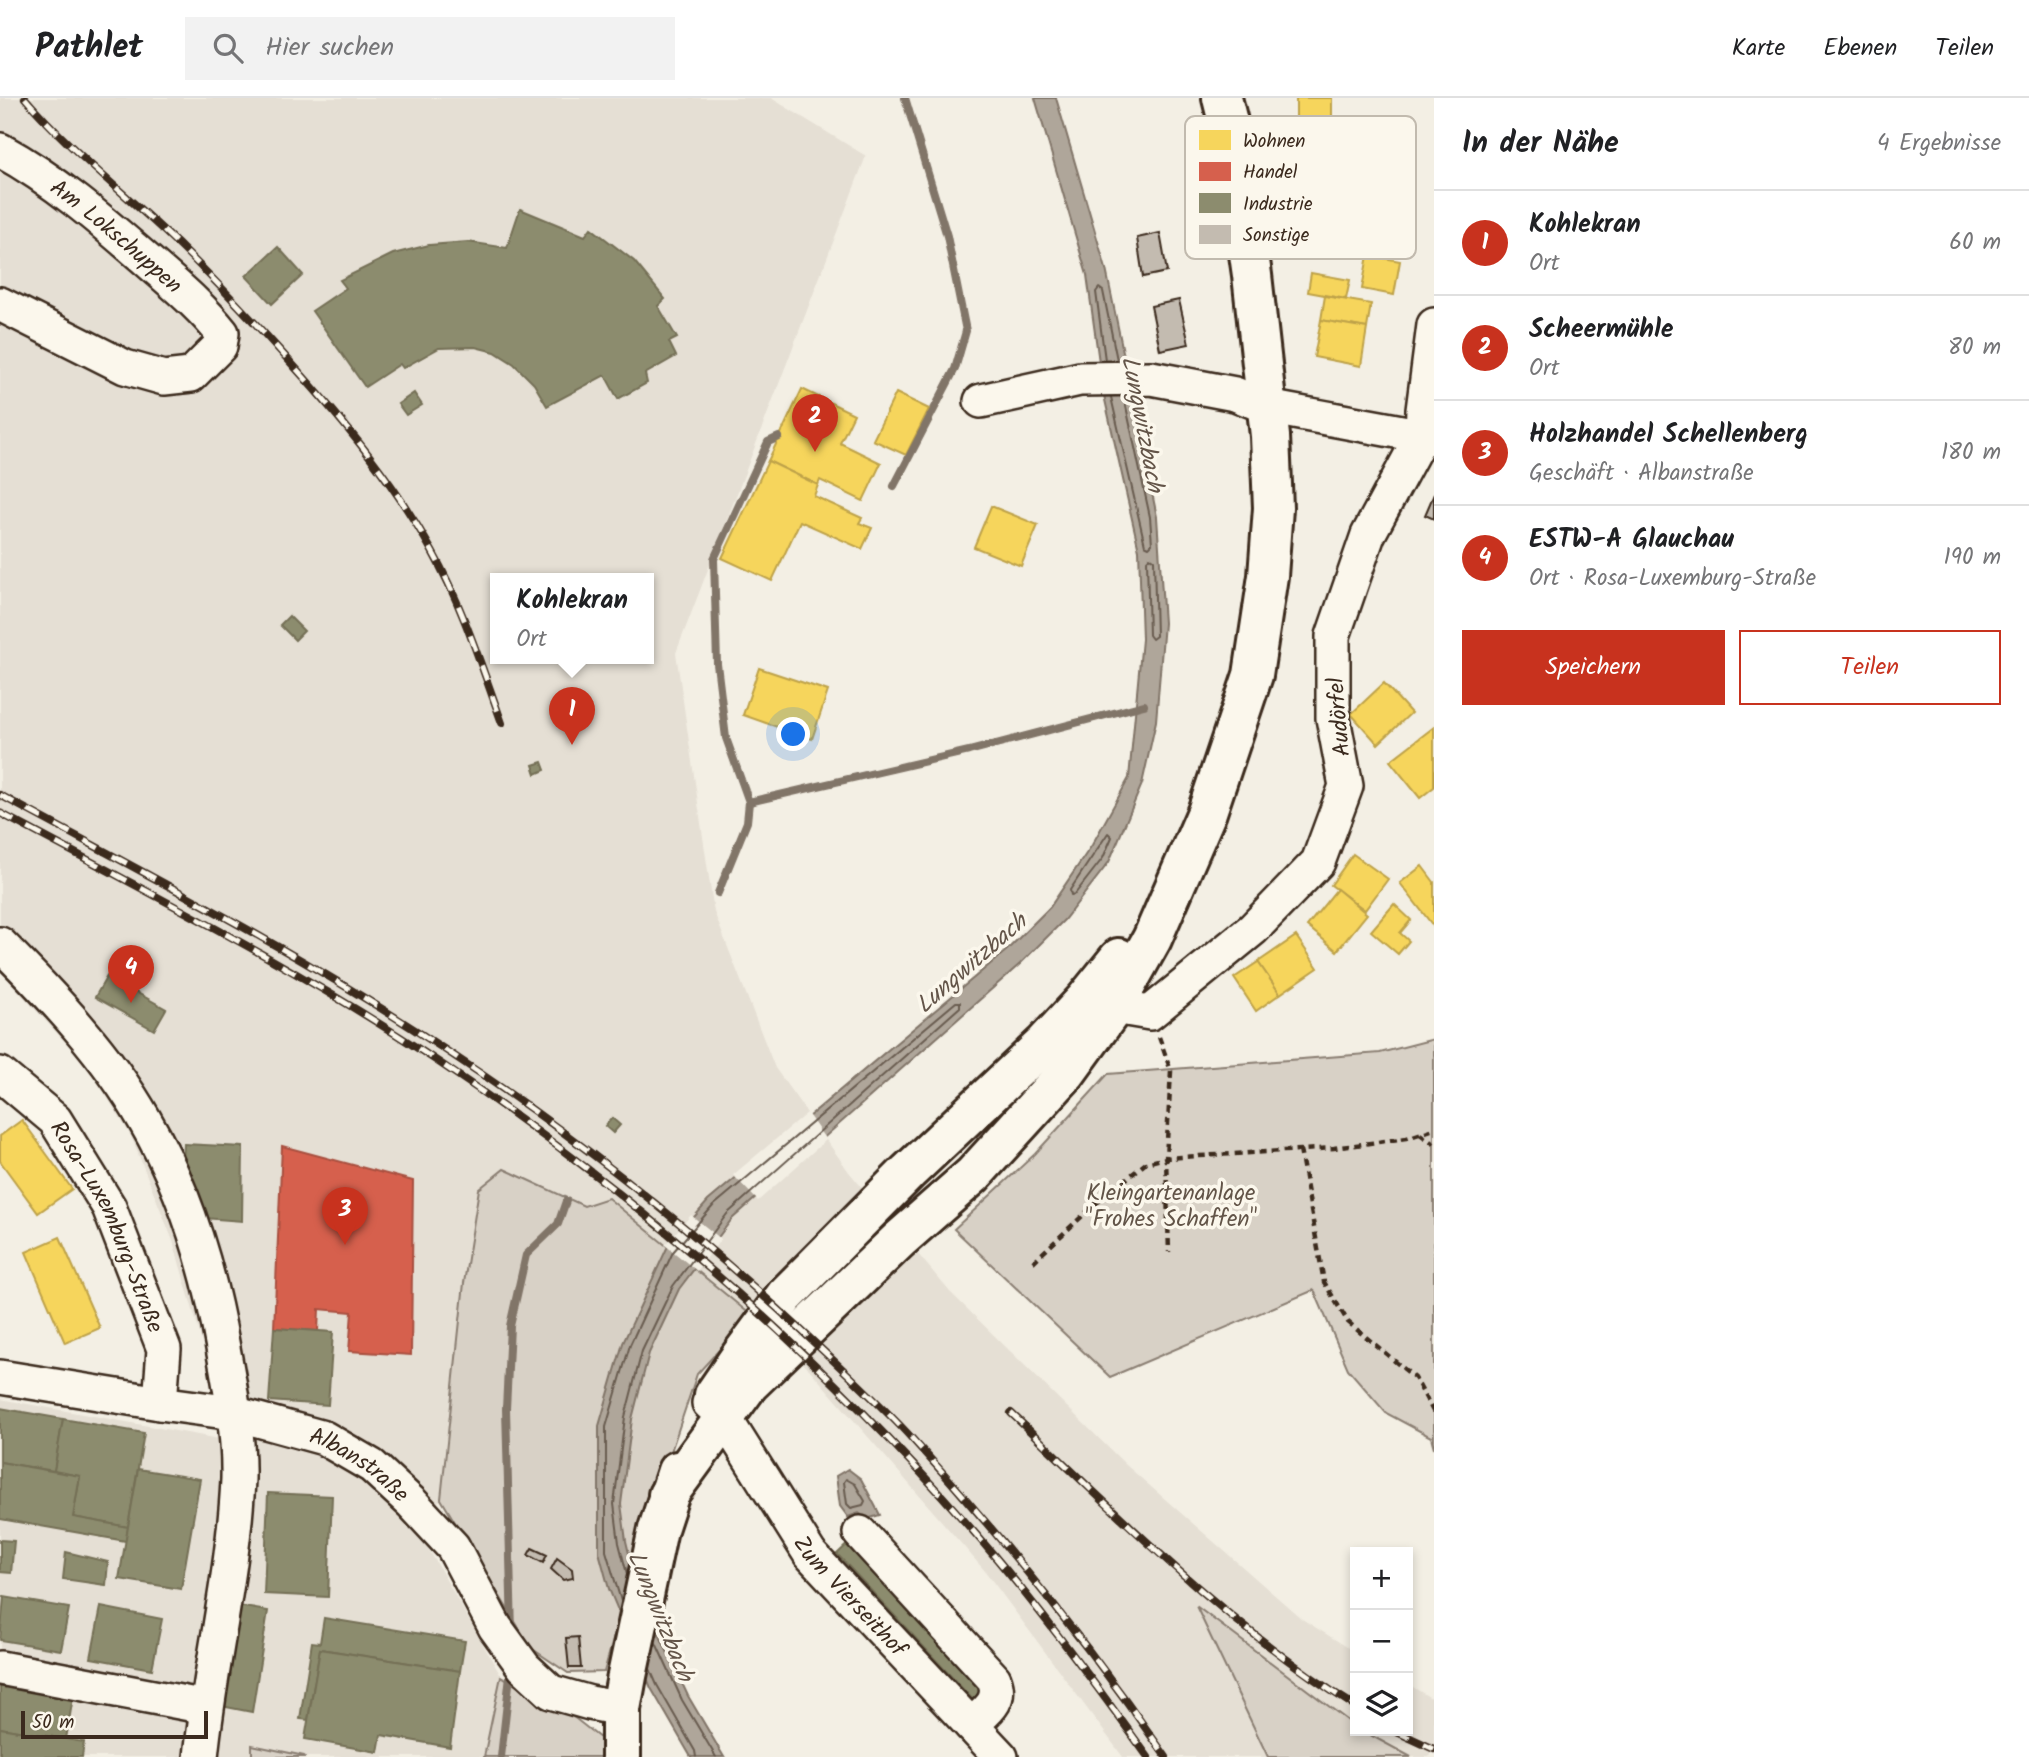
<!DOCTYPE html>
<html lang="de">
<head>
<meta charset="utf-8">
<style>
  :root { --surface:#fff; --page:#f2f2f2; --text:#202124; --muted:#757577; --line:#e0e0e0; --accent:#c8321e }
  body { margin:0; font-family:Kalam,sans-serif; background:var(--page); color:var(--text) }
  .controls { position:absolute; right:21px; bottom:21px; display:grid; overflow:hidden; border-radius:0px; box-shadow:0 4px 10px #0003 }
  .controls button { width:63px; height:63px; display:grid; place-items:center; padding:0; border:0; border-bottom:2px solid var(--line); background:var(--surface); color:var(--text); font:35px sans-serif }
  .scale { position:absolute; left:21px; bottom:18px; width:187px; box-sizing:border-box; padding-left:7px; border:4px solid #3b2a1e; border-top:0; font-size:19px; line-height:24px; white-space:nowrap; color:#3b2a1e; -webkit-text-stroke:5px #fbf7ec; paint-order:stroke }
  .you { position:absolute; left:794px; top:637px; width:24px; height:24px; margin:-18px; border:5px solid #fff; border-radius:50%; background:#1a73e8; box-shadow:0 0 0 10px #1a73e833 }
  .badge { display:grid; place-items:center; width:46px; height:46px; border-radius:50%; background:var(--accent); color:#fff; font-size:23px; font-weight:700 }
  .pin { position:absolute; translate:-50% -58px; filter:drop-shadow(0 2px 4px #0008) }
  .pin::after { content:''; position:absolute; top:37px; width:24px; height:21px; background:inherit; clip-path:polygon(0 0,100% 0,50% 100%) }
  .popup { position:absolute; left:490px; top:475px; width:164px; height:91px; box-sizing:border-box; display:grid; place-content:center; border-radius:0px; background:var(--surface); filter:drop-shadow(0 2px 5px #0005); font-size:23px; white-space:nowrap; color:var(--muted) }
  .popup b { font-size:26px; color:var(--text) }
  .popup::after { content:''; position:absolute; left:50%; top:100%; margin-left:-14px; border:14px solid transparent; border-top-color:var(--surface) }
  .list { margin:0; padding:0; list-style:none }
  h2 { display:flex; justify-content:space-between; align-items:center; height:91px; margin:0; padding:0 28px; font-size:30px }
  h2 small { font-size:23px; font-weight:400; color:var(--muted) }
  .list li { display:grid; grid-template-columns:46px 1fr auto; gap:21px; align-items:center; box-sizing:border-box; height:105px; padding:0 28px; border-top:2px solid var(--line) }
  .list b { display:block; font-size:26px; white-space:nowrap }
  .list p { margin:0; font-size:23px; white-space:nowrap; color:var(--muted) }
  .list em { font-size:23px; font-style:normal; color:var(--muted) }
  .actions { display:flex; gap:14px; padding:21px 28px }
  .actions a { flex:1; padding:16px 0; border:2px solid var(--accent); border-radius:0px; text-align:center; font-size:24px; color:var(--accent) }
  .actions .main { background:var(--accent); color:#fff }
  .icon { flex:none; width:38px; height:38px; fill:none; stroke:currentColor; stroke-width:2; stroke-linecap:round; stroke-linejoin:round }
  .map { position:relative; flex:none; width:1434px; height:1659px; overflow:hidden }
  header { display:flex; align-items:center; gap:42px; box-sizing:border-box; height:98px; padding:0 35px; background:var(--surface); border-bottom:2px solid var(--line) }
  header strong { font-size:33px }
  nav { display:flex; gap:38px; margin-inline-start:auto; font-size:24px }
  .search { width:490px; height:63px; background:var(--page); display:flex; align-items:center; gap:18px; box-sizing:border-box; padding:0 24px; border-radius:0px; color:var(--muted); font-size:26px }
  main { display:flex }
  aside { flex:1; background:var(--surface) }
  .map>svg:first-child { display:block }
  .built { fill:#e5dfd4; fill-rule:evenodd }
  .green { fill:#d8d1c6; stroke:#8a7e72; stroke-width:2 }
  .water { fill:#afa69a; stroke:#817468; stroke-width:2 }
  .pier { fill:#f3efe4 }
  .homes { fill:#f6d55c; stroke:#bea249; stroke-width:2 }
  .shops { fill:#d6604d; stroke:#a8503f; stroke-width:2 }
  .industry { fill:#8c8c6e; stroke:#746f56; stroke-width:2 }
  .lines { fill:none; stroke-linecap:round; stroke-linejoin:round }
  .shore { stroke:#695c50; stroke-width:2 }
  .stream { stroke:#817468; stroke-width:8 }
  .building { fill:#c3bbb0; stroke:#3b2a1e; stroke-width:2 }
  .minor-casing { stroke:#3b2a1e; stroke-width:38 }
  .major-casing { stroke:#3b2a1e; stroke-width:44 }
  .path { stroke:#3b2a1e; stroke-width:4.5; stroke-dasharray:7 5; stroke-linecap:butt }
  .minor { stroke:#fbf7ec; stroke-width:33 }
  .major { stroke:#fbf7ec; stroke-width:38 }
  .rail-casing { stroke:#3b2a1e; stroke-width:8 }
  .rail { stroke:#fbf7ec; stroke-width:5; stroke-dasharray:16; stroke-linecap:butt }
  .labels { text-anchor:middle; stroke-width:7; stroke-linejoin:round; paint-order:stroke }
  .street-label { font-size:23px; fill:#3b2a1e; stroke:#fbf7ec }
  .park-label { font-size:23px; fill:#625448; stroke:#fbf7ec }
  .water-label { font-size:24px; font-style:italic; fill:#645549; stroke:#fbf7ec }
  .key { fill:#fbf7ec; stroke:#c1baae; stroke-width:2 }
  .key-label { font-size:19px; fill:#3b2a1e }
</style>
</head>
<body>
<header>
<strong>Pathlet</strong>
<div class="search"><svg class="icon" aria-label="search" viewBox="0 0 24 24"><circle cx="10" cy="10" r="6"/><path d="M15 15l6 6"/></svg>Hier suchen</div>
<nav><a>Karte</a><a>Ebenen</a><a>Teilen</a></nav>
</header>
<main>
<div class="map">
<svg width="1434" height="1659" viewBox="0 0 1434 1659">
  <rect width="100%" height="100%" fill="#f3efe4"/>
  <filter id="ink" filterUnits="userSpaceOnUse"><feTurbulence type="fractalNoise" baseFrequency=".0143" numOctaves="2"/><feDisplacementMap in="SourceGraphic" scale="14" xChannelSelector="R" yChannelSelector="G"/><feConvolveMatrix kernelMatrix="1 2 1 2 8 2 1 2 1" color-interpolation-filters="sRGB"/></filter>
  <g filter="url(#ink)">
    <!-- built -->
    <g class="built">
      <path d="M0,0H771L866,58L676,555L714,814L775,970L849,1074L950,1194L1126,1367L1302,1521L1355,1554V1628L1197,1510L1268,1659H1123L985,1473L809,1271L751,1217L584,1109L504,1071L479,1091L464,1185L441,1401L415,1427L501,1578L484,1659H305L252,1648V1659H0V1301L220,1341L214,1285L173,1143L131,1038L90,971L0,873ZM495,481H649V561H495Z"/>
      <path d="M1408,1586L1434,1602V1647L1429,1659H1411L1363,1633H1408Z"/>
    </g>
    <!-- green -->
    <g class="green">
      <path d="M1434,941V1350L1431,1339L1386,1315L1348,1271L1314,1192L1110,1279L954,1131L1035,1056L1108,976L1380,955Z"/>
      <path d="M504,1071L584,1108L608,1100L751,1217L697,1276L640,1446L604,1574L568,1575L531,1550L441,1401L464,1185L479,1091Z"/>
      <path d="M1196,1508L1355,1628V1633H1363L1411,1659H1268Z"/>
      <path d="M501,1578L576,1621L600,1640L603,1659H484Z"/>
      <path d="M252,1647L304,1658L305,1659H252Z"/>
    </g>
    <!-- water -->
    <g class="water">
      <path d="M1035,0H1056L1106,171L1157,419L1164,525L1156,623L1142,686L1109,764L1064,822L1020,866L732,1121L679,1191L649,1255L632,1321L621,1406L626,1443L637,1489L688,1598L724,1659H691L651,1590L609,1491L599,1454V1328L623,1245L667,1150L708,1103L1007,852L1050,809L1092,747L1129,680L1142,541L1139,452L1103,293L1087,177Z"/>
      <path d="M848,1371L861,1381L880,1417L867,1421L859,1415L848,1419L840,1408L836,1378Z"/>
    </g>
    <!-- pier -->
    <g class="pier">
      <path d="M807,1015L826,1042L758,1103L733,1077Z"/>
      <path d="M691,1117L721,1141L697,1173L665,1147Z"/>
    </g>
    <!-- homes -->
    <g class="homes">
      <path d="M1296,0H1332V26L1296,25Z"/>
      <path d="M1296,25L1332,26L1331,62L1295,61Z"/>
      <path d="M1332,26H1352V38H1331Z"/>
      <rect x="1375" y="97" width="33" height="19"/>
      <path d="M1368,157L1400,163L1394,197L1362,191Z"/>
      <path d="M1311,175L1350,182L1346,201L1308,194Z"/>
      <path d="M1325,198L1371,206L1367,230L1321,222Z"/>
      <path d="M1321,222L1367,230L1361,268L1314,259Z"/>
      <path d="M802,291L854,316L840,345L881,365L863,403L820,382L818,387L768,363Z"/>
      <path d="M896,295L929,311L906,357L873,342Z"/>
      <path d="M768,363L818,387L814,398L862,420L859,425L872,430L862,451L800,423L772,483L722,460Z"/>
      <path d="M991,408L1038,427L1021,468L974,449Z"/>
      <path d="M759,570L828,593L812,641L743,617Z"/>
      <path d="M1384,585L1411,615L1378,646L1351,616Z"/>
      <path d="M1434,629V689L1420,700L1390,663Z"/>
      <path d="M1353,756L1388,781L1365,812L1331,787Z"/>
      <path d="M1422,768L1434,784V829L1400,785Z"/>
      <path d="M1337,791L1367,816L1337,853L1307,828Z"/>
      <path d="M1394,806L1411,822L1400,835L1409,843L1398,856L1371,833Z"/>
      <path d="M1296,838L1318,870L1280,896L1258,864Z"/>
      <path d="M1258,864L1280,896L1256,913L1234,880Z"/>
      <path d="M22,1022L72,1091L38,1115L0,1063V1038Z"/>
      <path d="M60,1139L100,1230L65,1245L26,1154Z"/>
    </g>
    <!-- shops -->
    <path class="shops" d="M282,1048L413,1083L411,1257L349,1253L352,1214L319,1211L318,1233L274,1230Z"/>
    <!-- industry -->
    <g class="industry">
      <path d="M520,111L585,138L591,130L634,163L665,201L658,208L677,240L669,244L676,258L645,276L647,285L618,301L605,277L547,308L534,286L514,266L495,254L475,249L439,250L403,270L400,266L365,289L312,213L346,190L340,182L393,156L429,147L468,144L507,150Z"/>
      <path d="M278,149L303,177L272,206L246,178Z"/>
      <path d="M414,295L422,307L406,317L398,306Z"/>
      <path d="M289,518L304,533L295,542L280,527Z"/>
      <path d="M542,664L545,672L536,676L533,667Z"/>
      <path d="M107,878L166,911L154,932L95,899Z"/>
      <path d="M612,1020L620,1027L613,1035L605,1028Z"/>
      <path d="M184,1046L243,1049L242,1123L204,1120L183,1066Z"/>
      <path d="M274,1230L333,1234L328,1307L269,1303Z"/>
      <path d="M0,1310L63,1321L54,1373L0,1364Z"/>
      <path d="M63,1321L144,1335L128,1429L73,1419L80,1378L54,1373Z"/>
      <path d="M0,1364L80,1378L73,1419L128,1429L126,1443L0,1421Z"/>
      <path d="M138,1371L200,1381L181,1491L119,1481Z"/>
      <path d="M268,1395L332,1398L328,1499L264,1496Z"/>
      <path d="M854,1440L992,1588L975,1604L837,1456Z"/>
      <path d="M0,1442L14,1443L11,1475L0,1474Z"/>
      <path d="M66,1454L108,1464L106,1487L63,1481Z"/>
      <path d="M4,1499L69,1510L61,1552L0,1542Z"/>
      <path d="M237,1508L268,1513L252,1614L221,1608Z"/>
      <path d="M101,1509L162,1521L152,1571L91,1560Z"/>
      <path d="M324,1520L465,1543L460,1573L320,1551L308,1622L300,1621L312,1544L320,1545Z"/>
      <path d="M320,1551L460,1573L450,1649L381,1637L378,1654L305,1641Z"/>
      <path d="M0,1580L74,1593L66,1641L0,1630Z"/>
      <path d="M0,1630L84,1644L82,1659H0Z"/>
    </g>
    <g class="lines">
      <!-- shore -->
      <g class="shore">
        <path d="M1105,262L1096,194L1099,190L1103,193L1117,262"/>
        <path d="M1111,299L1145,447L1149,449L1152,446L1150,419L1124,299"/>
        <path d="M1150,459L1154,462L1156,538L1152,541L1149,537L1147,462Z"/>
        <path d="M1108,735L1112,739L1103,760L1075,796L1071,797L1070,792Z"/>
        <path d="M846,1381L855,1386L865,1403L863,1407L851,1410L847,1406L844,1384Z"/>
        <path d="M621,1503L606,1453V1329L630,1247L673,1154L713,1108L956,904H960V909L727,1116L673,1188L642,1253L625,1319L614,1406L619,1445L627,1476"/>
        <path d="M656,1545L682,1602L716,1659"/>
        <path d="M650,1571L657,1587L695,1653L696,1659"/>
      </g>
      <!-- stream -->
      <g class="stream">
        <path d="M894,388L955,271L966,233L947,138L905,0"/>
        <path d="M749,704L969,653L1144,607"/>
        <path d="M718,795L747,724L749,704L726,640L717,566L714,461L768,344L779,339"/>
        <path d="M512,1534L506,1311L510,1228L526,1157L558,1126L566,1103"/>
        <path d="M501,1659L511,1568"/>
      </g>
    </g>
    <!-- building -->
    <g class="building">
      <path d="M1160,135L1167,174L1143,179L1137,140Z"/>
      <path d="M1179,202L1189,246L1160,252L1151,208Z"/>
      <path d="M1434,396V421L1425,417Z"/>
      <path d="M532,1450L547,1457L543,1465L528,1457Z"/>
      <path d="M557,1460L572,1471L573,1480L563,1482L551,1471Z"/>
      <path d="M578,1539L581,1570H569L566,1540Z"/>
    </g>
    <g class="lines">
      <!-- minor casing -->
      <g class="minor-casing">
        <g id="minor">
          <path id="s1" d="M0,52C55,82 102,123 149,164C175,187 201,208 222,235L220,248L191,277L164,280L125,269L0,206"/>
          <path d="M981,303L1080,281L1151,280L1235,296L1267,309L1434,340"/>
          <path d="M0,846C53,899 107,956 144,1021C185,1091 209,1170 223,1250C231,1292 239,1338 238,1381C234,1474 210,1567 201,1659"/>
          <path d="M1114,909L1150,915L1253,831L1318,764L1346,688L1333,620V538L1368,437L1422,337L1423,312L1434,227"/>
          <path id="s2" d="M0,976L55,1022L109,1109L164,1251L160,1305"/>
          <path id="s3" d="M0,1279L160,1305L233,1315L324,1340L372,1368L412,1405L453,1449L495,1529L524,1569L551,1594L590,1605L621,1611"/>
          <path id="s4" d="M709,1305L724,1319L810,1456L1001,1659"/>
          <path d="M860,1435L994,1581C1003,1604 986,1613 971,1627"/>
          <path d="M0,1570L206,1609"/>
        </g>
      </g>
      <!-- major casing -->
      <g class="major-casing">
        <g id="major">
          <path d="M714,1297L742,1256L785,1198L908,1074L1045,945L1085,902L1119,860"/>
          <path d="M668,1397L749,1286L899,1142L973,1077L1066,975L1114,909L1152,841L1207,714L1253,577L1268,478L1273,410L1270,338L1252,177L1233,44L1222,0"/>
          <path d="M621,1659V1611L627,1578L658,1431L677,1373"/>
        </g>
      </g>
      <!-- path -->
      <g class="path">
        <path d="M1159,939L1171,973L1166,1060L1334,1050L1407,1040L1434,1031"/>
        <path d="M1420,1036L1434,1046"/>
        <path d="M1300,1052L1324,1184L1348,1224L1415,1280L1434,1315"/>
        <path d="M1033,1164L1093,1108L1146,1065L1166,1060L1169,1154"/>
      </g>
      <!-- minor -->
      <use href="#minor" class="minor"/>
      <!-- major -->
      <use href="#major" class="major"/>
      <!-- rail casing -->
      <g class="rail-casing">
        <g id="rail">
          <path d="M25,0C72,55 131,100 183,151C221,188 257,227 292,266C345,325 394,384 432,453C462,507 481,567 502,625"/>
          <path d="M0,697C151,779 304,857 447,953C573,1036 691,1130 802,1233C838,1267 874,1300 907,1335C1001,1437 1087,1545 1166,1659"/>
          <path d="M0,715C149,795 300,871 440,965C634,1095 813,1251 967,1426C1032,1500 1091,1580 1148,1659"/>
          <path d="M1011,1315C1121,1419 1227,1528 1355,1608"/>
          <path d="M1395,1633L1434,1651"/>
        </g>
      </g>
      <!-- rail -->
      <use href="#rail" class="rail"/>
    </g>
  </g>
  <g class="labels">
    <!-- street labels -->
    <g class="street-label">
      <text dy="8" stroke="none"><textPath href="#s1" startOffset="145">Am Lokschuppen</textPath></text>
      <text transform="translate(1338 619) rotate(-95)" y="8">Audörfel</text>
      <text dy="8" stroke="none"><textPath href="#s2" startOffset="191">Rosa-Luxemburg-Straße</textPath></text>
      <text dy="8" stroke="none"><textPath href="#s3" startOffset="374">Albanstraße</textPath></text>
      <text dy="8" stroke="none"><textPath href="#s4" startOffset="240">Zum Vierseithof</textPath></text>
    </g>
    <!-- park labels -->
    <g class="park-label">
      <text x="1171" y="1102">Kleingartenanlage<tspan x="1171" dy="26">"Frohes Schaffen"</tspan></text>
    </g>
    <!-- water labels -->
    <g class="water-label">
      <text transform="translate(1143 326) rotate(79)" y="8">Lungwitzbach</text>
      <text transform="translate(971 865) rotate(-41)" y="8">Lungwitzbach</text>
      <text transform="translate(661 1518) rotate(68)" y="8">Lungwitzbach</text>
    </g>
  </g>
  <!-- legend -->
  <rect x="1185" y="18" width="231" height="143" rx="10" class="key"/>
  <rect x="1199" y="32" width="32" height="20" fill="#f6d55c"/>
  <rect x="1199" y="64" width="32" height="19" fill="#d6604d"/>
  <rect x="1199" y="95" width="32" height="20" fill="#8c8c6e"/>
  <rect x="1199" y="127" width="32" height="19" fill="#c3bbb0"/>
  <g class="key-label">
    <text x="1243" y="49">Wohnen</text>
    <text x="1243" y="80">Handel</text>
    <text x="1243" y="112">Industrie</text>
    <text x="1243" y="143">Sonstige</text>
  </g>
</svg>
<div class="controls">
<button>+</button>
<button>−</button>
<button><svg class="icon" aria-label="layers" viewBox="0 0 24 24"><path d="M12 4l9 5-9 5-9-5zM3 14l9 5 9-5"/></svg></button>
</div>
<div class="scale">50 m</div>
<div class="you"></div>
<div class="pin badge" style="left:572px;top:647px">1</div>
<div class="popup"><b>Kohlekran</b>Ort</div>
<div class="pin badge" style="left:815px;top:354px">2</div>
<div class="pin badge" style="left:345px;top:1147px">3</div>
<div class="pin badge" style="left:131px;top:905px">4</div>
</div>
<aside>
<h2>In der Nähe<small>4 Ergebnisse</small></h2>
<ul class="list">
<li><span class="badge">1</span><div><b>Kohlekran</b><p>Ort</p></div><em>60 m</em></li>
<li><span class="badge">2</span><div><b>Scheermühle</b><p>Ort</p></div><em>80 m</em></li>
<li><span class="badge">3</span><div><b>Holzhandel Schellenberg</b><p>Geschäft · Albanstraße</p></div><em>180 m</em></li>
<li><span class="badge">4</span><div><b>ESTW-A Glauchau</b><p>Ort · Rosa-Luxemburg-Straße</p></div><em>190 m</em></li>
</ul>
<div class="actions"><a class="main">Speichern</a><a>Teilen</a></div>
</aside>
</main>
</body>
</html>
